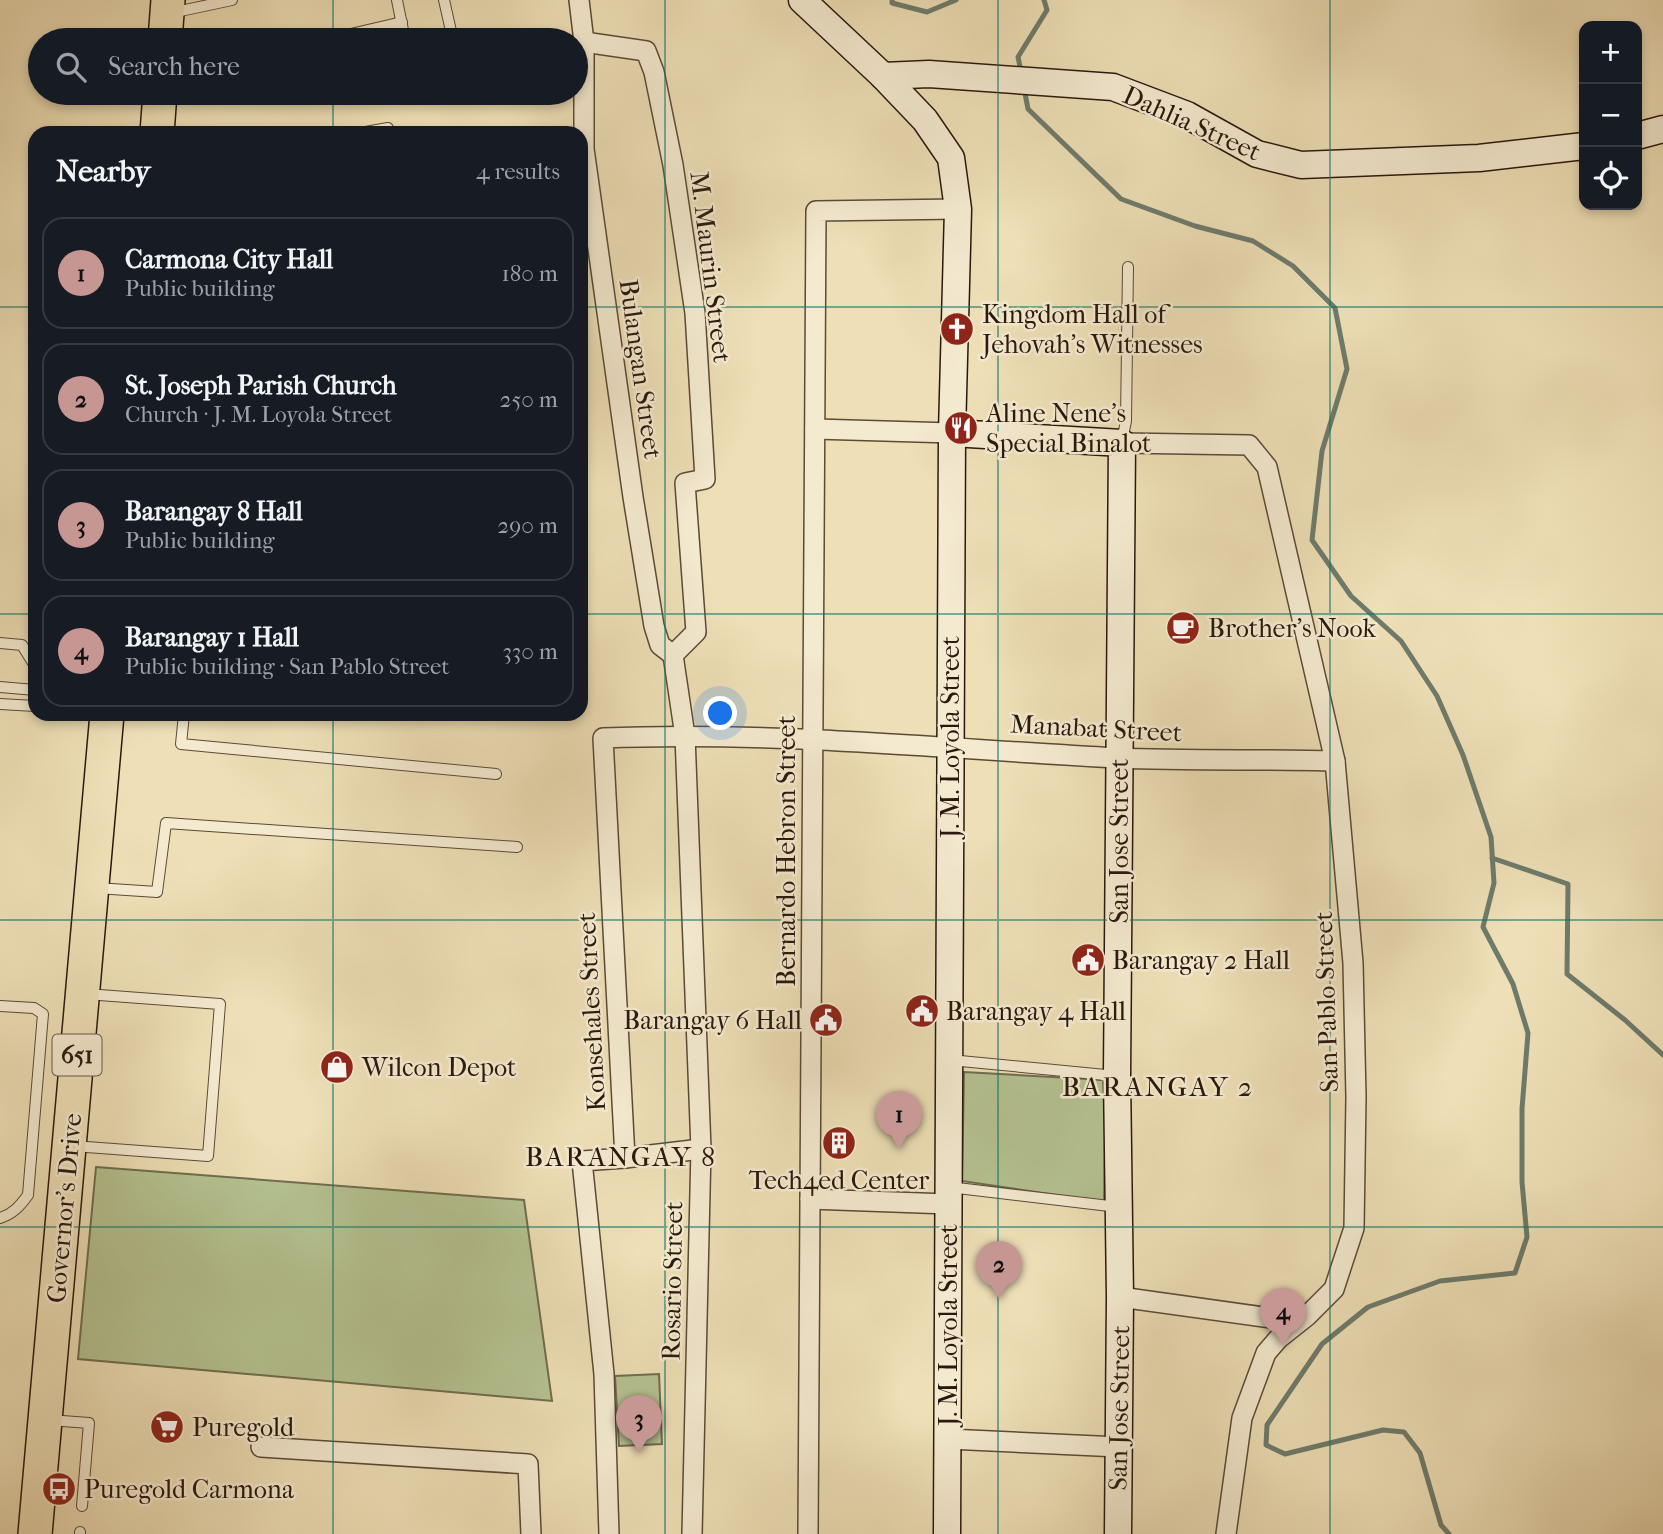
<!DOCTYPE html>
<html lang="en">
<head>
<meta charset="utf-8">
<style>
  :root { --surface:#171b24; --page:#242831; --text:#f1f3f6; --muted:#9ea1a6; --line:#363941; --accent:#c59692 }
  body { margin:0; font-family:"IM FELL French Canon",serif; background:var(--page); color:var(--text) }
  .controls { position:absolute; right:21px; top:21px; display:grid; overflow:hidden; border-radius:14px; box-shadow:0 4px 10px #0003 }
  .controls button { width:63px; height:63px; display:grid; place-items:center; padding:0; border:0; border-bottom:2px solid var(--line); background:var(--surface); color:var(--text); font:35px sans-serif }
  .you { position:absolute; left:721px; top:714px; width:24px; height:24px; margin:-18px; border:5px solid #fff; border-radius:50%; background:#1a73e8; box-shadow:0 0 0 10px #1a73e833 }
  .badge { display:grid; place-items:center; width:46px; height:46px; border-radius:50%; background:var(--accent); color:#111; font-size:23px; font-weight:700 }
  .pin { position:absolute; translate:-50% -58px; filter:drop-shadow(0 2px 4px #0008) }
  .pin::after { content:''; position:absolute; top:37px; width:24px; height:21px; background:inherit; clip-path:polygon(0 0,100% 0,50% 100%) }
  .list { margin:0; padding:0; list-style:none }
  h2 { display:flex; justify-content:space-between; align-items:center; height:91px; margin:0; padding:0 28px; font-size:30px }
  h2 small { font-size:23px; font-weight:400; color:var(--muted) }
  .list li { display:grid; grid-template-columns:46px 1fr auto; gap:21px; align-items:center; box-sizing:border-box; height:112px; margin:0 14px 14px; padding:0 14px; border:2px solid var(--line); border-radius:21px }
  .list b { display:block; font-size:26px; white-space:nowrap }
  .list p { margin:0; font-size:23px; white-space:nowrap; color:var(--muted) }
  .list em { font-size:23px; font-style:normal; color:var(--muted) }
  .icon { flex:none; width:38px; height:38px; fill:none; stroke:currentColor; stroke-width:2; stroke-linecap:round; stroke-linejoin:round }
  .map { position:relative; flex:none; width:1663px; height:1534px; overflow:hidden }
  .search { position:absolute; background:var(--surface); box-shadow:0 4px 10px #0003; left:28px; top:28px; width:560px; height:77px; display:flex; align-items:center; gap:18px; box-sizing:border-box; padding:0 24px; border-radius:38px; color:var(--muted); font-size:26px }
  .panel { position:absolute; background:var(--surface); box-shadow:0 4px 10px #0003; left:28px; top:126px; width:560px; height:595px; border-radius:21px }
  .map>svg:first-child { display:block }
  .green { fill:#b5c291; stroke:#706d4f; stroke-width:2 }
  .lines { fill:none; stroke-linecap:round; stroke-linejoin:round }
  .stream { stroke:#6d7b6c; stroke-width:5 }
  .lane-casing { stroke:#5b4a37; stroke-width:12 }
  .street-casing { stroke:#5b4a37; stroke-width:22 }
  .secondary-casing { stroke:#2a180d; stroke-width:29 }
  .highway-casing { stroke:#2a180d; stroke-width:36 }
  .lane { stroke:#f4ead0; stroke-width:10 }
  .street { stroke:#f4ead0; stroke-width:19 }
  .secondary { stroke:#f4ead0; stroke-width:26 }
  .highway { stroke:#eedfb6; stroke-width:33 }
  .grid { fill:none; stroke:#0f766e; stroke-width:2; stroke-opacity:0.55 }
  .labels { text-anchor:middle; stroke-width:5; stroke-linejoin:round; paint-order:stroke }
  .shield { fill:#f4ead0; stroke:#675748; stroke-width:2 }
  .shield-label { font-size:24px; font-weight:bold; fill:#2a180d }
  .street-label { font-size:26px; fill:#2a180d; stroke:#f4ead0 }
  .poi-label { font-size:26px; fill:#2a180d; stroke:#f4ead0; text-anchor:start }
  .neighbourhood-label { font-size:28px; letter-spacing:2px; fill:#2a180d; stroke:#f4ead0 }
</style>
</head>
<body>
<div class="map">
<svg width="1663" height="1534" viewBox="0 0 1663 1534">
  <rect width="100%" height="100%" fill="#eedfb6"/>
  <filter id="stains"><feTurbulence type="fractalNoise" baseFrequency=".00286" numOctaves="4"/><feColorMatrix values="0 0 0 0 .2 0 0 0 0 .09 0 0 0 0 .02 0 0 0 .5 -.17"/></filter>
  <radialGradient id="worn" r=".72"><stop offset=".6" stop-color="#630" stop-opacity="0"/><stop offset="1" stop-color="#630" stop-opacity=".3"/></radialGradient>
  <!-- green -->
  <g class="green">
    <path d="M964,1072L1106,1080L1104,1202L962,1181Z"/>
    <path d="M96,1167L524,1200L552,1401L78,1359Z"/>
    <path d="M659,1374L662,1444L619,1446L615,1376Z"/>
  </g>
  <g class="lines">
    <!-- stream -->
    <g class="stream">
      <path d="M892,0V3L927,12L956,0"/>
      <path d="M1021,71L1018,57L1047,10L1044,0"/>
      <path d="M1024,88L1028,109L1121,199L1195,226L1253,241L1293,266L1335,308L1347,369L1322,451L1312,540L1351,596L1401,641L1437,696L1463,755L1491,837L1494,883L1483,927L1513,984L1528,1033L1522,1109V1182L1527,1237L1515,1273L1440,1281L1368,1307L1322,1344L1267,1425L1266,1445L1285,1454L1383,1430L1404,1432L1420,1453L1441,1525L1449,1534"/>
      <path d="M1492,858L1568,884L1567,974L1625,1020L1663,1055"/>
    </g>
    <!-- lane casing -->
    <g class="lane-casing">
      <g id="lane">
        <path d="M397,0L405,40"/>
        <path d="M444,0L453,40"/>
        <path d="M171,13L232,0"/>
        <path d="M325,40L402,22"/>
        <path d="M360,133L388,128"/>
        <path d="M1122,441L1126,421L1128,267"/>
        <path d="M0,643L22,645L35,666"/>
        <path d="M0,687L35,690"/>
        <path d="M0,704L35,706"/>
        <path d="M184,714L181,744L496,774"/>
        <path d="M96,888L157,892L166,823L517,847"/>
        <path d="M0,1006L34,1008L43,1014L28,1195C20,1206 13,1214 0,1218"/>
        <path d="M950,1060L1116,1076"/>
        <path d="M73,1146L208,1156L220,1004L86,994"/>
        <path d="M949,1187L1118,1207"/>
        <path d="M49,1420L89,1423L82,1506"/>
        <path d="M80,1534V1532"/>
      </g>
    </g>
    <!-- street casing -->
    <g class="street-casing">
      <g id="street">
        <path d="M579,0L584,42V149L633,497L654,626L660,645L673,655L685,736L701,1149L692,1534"/>
        <path d="M584,42L646,51L654,72L673,165L695,313L705,479L685,483L696,632L673,655"/>
        <path d="M815,429L952,433"/>
        <path d="M1122,443L1249,445L1267,467L1335,761L1353,963L1356,1097L1354,1228L1334,1289L1307,1316L1278,1339L1266,1353L1242,1418L1226,1534"/>
        <path d="M625,1158L701,1149"/>
        <path d="M810,1199L948,1204"/>
        <path d="M1120,1297L1299,1322"/>
        <path d="M948,1439L1119,1447"/>
        <path d="M261,1447L528,1464L531,1534"/>
        <path d="M609,1534L604,1374L582,1161L625,1158L603,738C774,731 946,749 1117,758C1190,761 1263,759 1335,761"/>
        <path d="M808,1534L816,211L958,209"/>
      </g>
    </g>
    <!-- secondary casing -->
    <g class="secondary-casing">
      <g id="secondary">
        <path d="M802,0L883,76L925,120L951,158L958,209L952,433L947,1534"/>
        <path d="M883,76L929,74L1113,87L1187,115L1257,154L1301,165L1479,158L1584,146"/>
        <path d="M1637,136L1663,129"/>
        <path d="M952,433L1122,443L1117,1076L1120,1297L1118,1534"/>
      </g>
    </g>
    <!-- highway casing -->
    <g class="highway-casing">
      <g id="highway">
        <path d="M165,40L168,0"/>
        <path d="M157,133L160,93"/>
        <path d="M35,1534L107,714"/>
      </g>
    </g>
    <!-- lane -->
    <use href="#lane" class="lane"/>
    <!-- street -->
    <use href="#street" class="street"/>
    <!-- secondary -->
    <use href="#secondary" class="secondary"/>
    <!-- highway -->
    <use href="#highway" class="highway"/>
  </g>
  <!-- grid -->
  <path class="grid" d="M333,0V40M665,0V1534M998,0V1534M1330,0V1534M333,93V133M0,307H35M581,307H1663M0,614H35M581,614H1663M333,714V1534M0,920H1663M0,1227H1663"/>
  <!-- icons -->
  <defs>
    <g id="church-disc" transform="scale(1.75)"><circle r="9.5" fill="#8f2418" stroke="#f4ead0"/><path d="M-1.2-6h2.4v3.5h3.3v2.4h-3.3V6h-2.4V-.1h-3.3v-2.4h3.3Z" fill="#fff"/></g>
    <g id="restaurant-disc" transform="scale(1.75)"><circle r="9.5" fill="#8f2418" stroke="#f4ead0"/><path d="M-5-6h1v4h1v-4h1v4h1v-4h1v5L-1.5 .5V6h-2V.5L-5-1ZM5-6V6H3V1.5H1.5Q1.5-4 5-6Z" fill="#fff"/></g>
    <g id="cafe-disc" transform="scale(1.75)"><circle r="9.5" fill="#8f2418" stroke="#f4ead0"/><path d="M-5.5-4.5H6V0H3Q3 3.5 0 3.5H-2.5Q-5.5 3.5-5.5 0ZM3-3.2v2h1.7v-2ZM-6 4.5H4V6H-6Z" fill="#fff"/></g>
    <g id="civic-disc" transform="scale(1.75)"><circle r="9.5" fill="#8f2418" stroke="#f4ead0"/><path d="M-.6-6.5H3V-4.5H.6V-3L4-1V1h2V6H-6V1h2V-1L-.6-3ZM-1.2 2.5V6h2.4V2.5Z" fill="#fff"/></g>
    <g id="shop-disc" transform="scale(1.75)"><circle r="9.5" fill="#8f2418" stroke="#f4ead0"/><path d="M-5-2.5h2.3a2.7 3.5 0 0 1 5.4 0H5L5.5 6h-11ZM-1.5-2.5h3a1.5 2.3 0 0 0-3 0Z" fill="#fff"/></g>
    <g id="building-disc" transform="scale(1.75)"><circle r="9.5" fill="#8f2418" stroke="#f4ead0"/><path d="M-4-6H4V6H1V3H-1V6H-4ZM-2.5-4.3h1.7v1.8h-1.7ZM.8-4.3h1.7v1.8H.8ZM-2.5-1h1.7V.8h-1.7ZM.8-1h1.7V.8H.8Z" fill="#fff"/></g>
    <g id="supermarket-disc" transform="scale(1.75)"><circle r="9.5" fill="#8f2418" stroke="#f4ead0"/><path d="M-6-5.5h2.5l.6 2H6L4.5 2H-2.5L-4.4-4H-6ZM-1.5 3.2a1.3 1.3 0 1 0 .1 0ZM3 3.2a1.3 1.3 0 1 0 .1 0Z" fill="#fff"/></g>
    <g id="bus-disc" transform="scale(1.75)"><circle r="9.5" fill="#8f2418" stroke="#f4ead0"/><path d="M-5-6H5V4H4V6H2V4H-2V6H-4V4H-5ZM-3.5-4V0h7V-4ZM-3.5 1.2v1.5H-2V1.2ZM2 1.2v1.5H3.5V1.2Z" fill="#fff"/></g>
  </defs>
  <g fill-rule="evenodd">
    <use href="#church-disc" x="957" y="329"/>
    <use href="#restaurant-disc" x="961" y="428"/>
    <use href="#cafe-disc" x="1183" y="628"/>
    <use href="#civic-disc" x="1088" y="960"/>
    <use href="#civic-disc" x="922" y="1011"/>
    <use href="#civic-disc" x="826" y="1020"/>
    <use href="#shop-disc" x="337" y="1067"/>
    <use href="#building-disc" x="839" y="1143"/>
    <use href="#supermarket-disc" x="167" y="1427"/>
    <use href="#bus-disc" x="59" y="1489"/>
  </g>
  <g class="labels">
    <!-- shield labels -->
    <rect class="shield" x="52.5" y="1034.5" width="49" height="41" rx="5"/>
    <g class="shield-label">
      <text x="77" y="1063">651</text>
    </g>
    <!-- street labels -->
    <g class="street-label">
      <text transform="translate(1192 123) rotate(24)" y="9">Dahlia Street</text>
      <text transform="translate(711 267) rotate(83)" y="9">M. Maurin Street</text>
      <text transform="translate(641 369) rotate(82)" y="9">Bulangan Street</text>
      <text transform="translate(1096 728) rotate(3)" y="9">Manabat Street</text>
      <text transform="translate(950 737) rotate(-90)" y="9">J. M. Loyola Street</text>
      <text transform="translate(1119 841) rotate(-90)" y="9">San Jose Street</text>
      <text transform="translate(786 851) rotate(-90)" y="9">Bernardo Hebron Street</text>
      <text transform="translate(1326 1002) rotate(-92)" y="9">San Pablo Street</text>
      <text transform="translate(591 1012) rotate(-93)" y="9">Konsehales Street</text>
      <text transform="translate(64 1208) rotate(-85)" y="9">Governor's Drive</text>
      <text transform="translate(672 1281) rotate(-89)" y="9">Rosario Street</text>
      <text transform="translate(948 1325) rotate(-90)" y="9">J. M. Loyola Street</text>
      <text transform="translate(1119 1408) rotate(-89)" y="9">San Jose Street</text>
    </g>
    <!-- poi labels -->
    <g class="poi-label">
      <text x="982" y="323">Kingdom Hall of<tspan x="982" dy="30">Jehovah's Witnesses</tspan></text>
      <text x="986" y="422">Aline Nene's<tspan x="986" dy="30">Special Binalot</tspan></text>
      <text x="1208" y="637">Brother's Nook</text>
      <text x="1112" y="969">Barangay 2 Hall</text>
      <text x="946" y="1020">Barangay 4 Hall</text>
      <text x="802" y="1029" text-anchor="end">Barangay 6 Hall</text>
      <text x="362" y="1076">Wilcon Depot</text>
      <text x="839" y="1189" text-anchor="middle">Tech4ed Center</text>
      <text x="192" y="1436">Puregold</text>
      <text x="84" y="1498">Puregold Carmona</text>
    </g>
    <!-- neighbourhood labels -->
    <g class="neighbourhood-label">
      <text x="1158" y="1096">BARANGAY 2</text>
      <text x="621" y="1166">BARANGAY 8</text>
    </g>
  </g>
  <rect width="100%" height="100%" filter="url(#stains)"/>
  <rect width="100%" height="100%" fill="url(#worn)"/>
</svg>
<div class="controls">
<button>+</button>
<button>−</button>
<button><svg class="icon" aria-label="locate" viewBox="0 0 24 24"><circle cx="12" cy="12" r="6"/><path d="M12 2v4M12 18v4M2 12h4M18 12h4"/></svg></button>
</div>
<div class="you"></div>
<div class="pin badge" style="left:899px;top:1149px">1</div>
<div class="pin badge" style="left:999px;top:1299px">2</div>
<div class="pin badge" style="left:639px;top:1453px">3</div>
<div class="pin badge" style="left:1283px;top:1346px">4</div>
<div class="search"><svg class="icon" aria-label="search" viewBox="0 0 24 24"><circle cx="10" cy="10" r="6"/><path d="M15 15l6 6"/></svg>Search here</div>
<section class="panel">
<h2>Nearby<small>4 results</small></h2>
<ul class="list">
<li><span class="badge">1</span><div><b>Carmona City Hall</b><p>Public building</p></div><em>180 m</em></li>
<li><span class="badge">2</span><div><b>St. Joseph Parish Church</b><p>Church · J. M. Loyola Street</p></div><em>250 m</em></li>
<li><span class="badge">3</span><div><b>Barangay 8 Hall</b><p>Public building</p></div><em>290 m</em></li>
<li><span class="badge">4</span><div><b>Barangay 1 Hall</b><p>Public building · San Pablo Street</p></div><em>330 m</em></li>
</ul>
</section>
</div>
</body>
</html>
